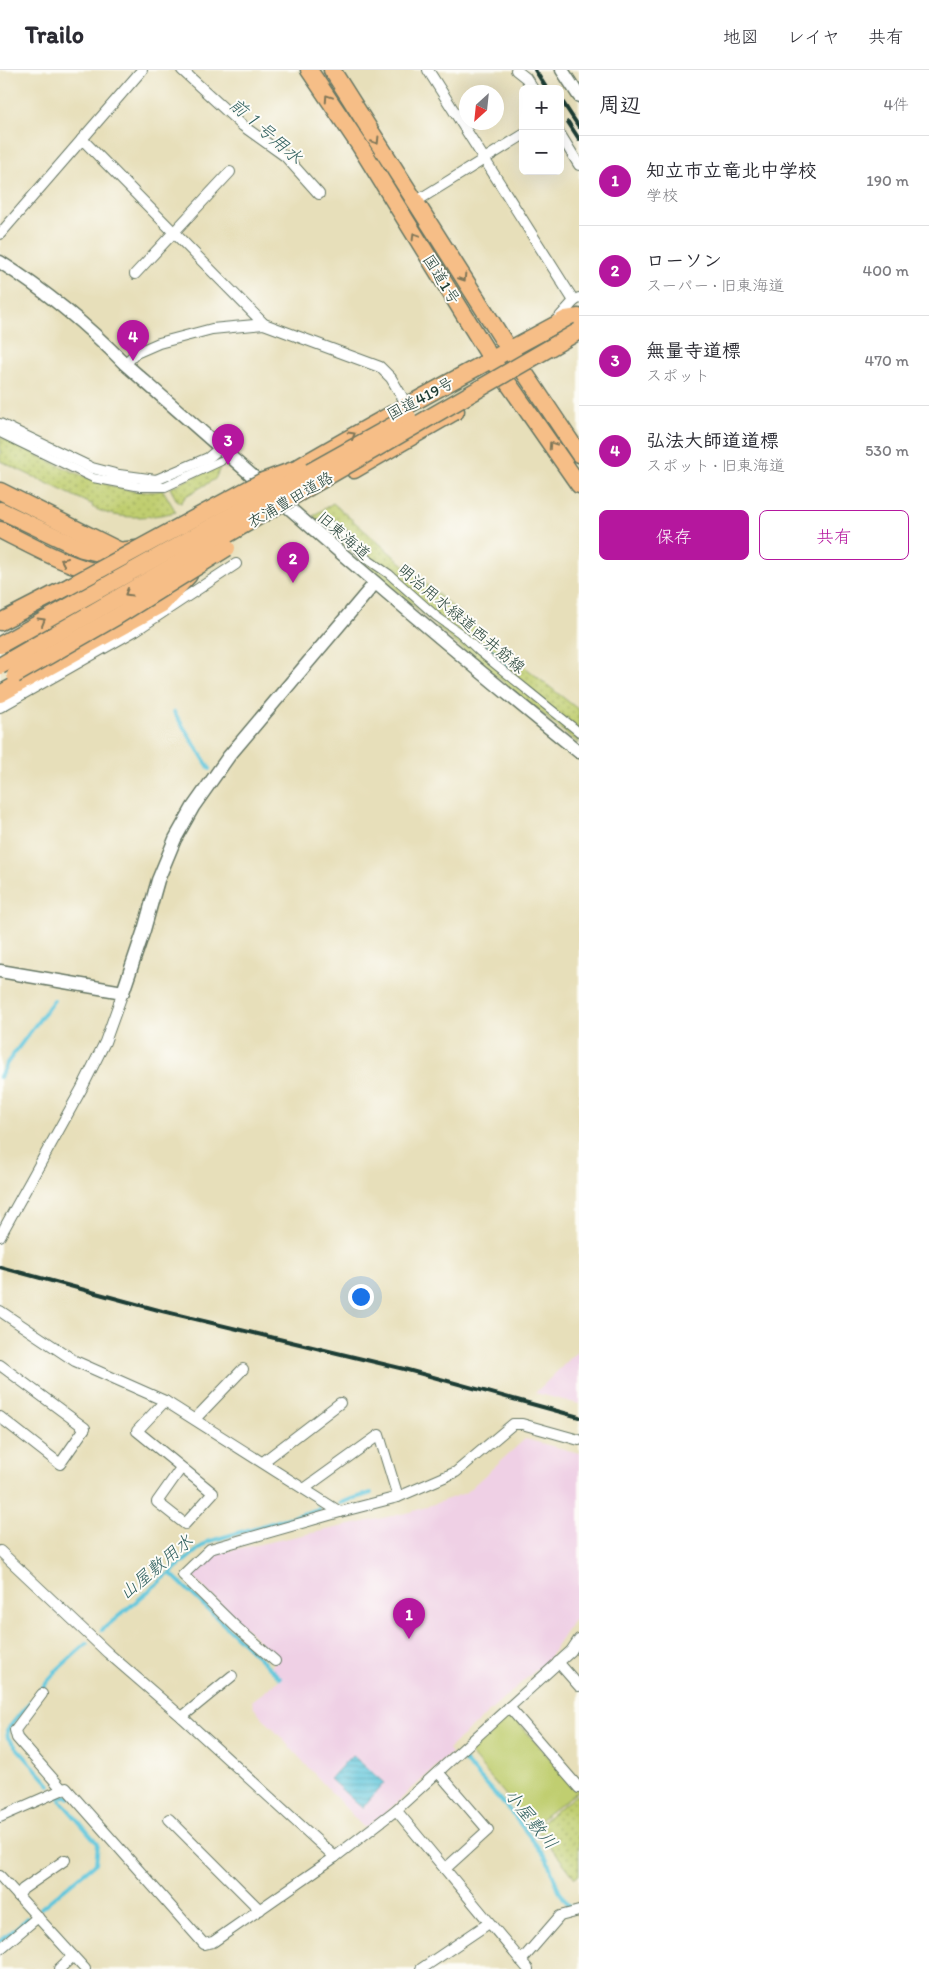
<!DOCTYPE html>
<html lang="ja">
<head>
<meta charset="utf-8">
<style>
  :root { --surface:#fff; --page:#f2f2f3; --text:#2b2b33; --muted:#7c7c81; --line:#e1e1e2; --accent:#b5179e }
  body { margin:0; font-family:Itim,"Klee One",sans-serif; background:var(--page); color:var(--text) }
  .controls { position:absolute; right:15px; top:15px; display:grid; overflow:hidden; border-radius:8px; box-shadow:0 5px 20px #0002 }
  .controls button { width:45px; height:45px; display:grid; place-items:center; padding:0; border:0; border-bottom:1px solid var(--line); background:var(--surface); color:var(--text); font:25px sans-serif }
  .compass { position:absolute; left:459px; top:15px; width:45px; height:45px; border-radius:50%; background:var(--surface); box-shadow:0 5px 20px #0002; rotate:207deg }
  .you { position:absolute; left:360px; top:1226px; width:18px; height:18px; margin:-12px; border:4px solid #fff; border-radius:50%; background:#1a73e8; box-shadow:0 0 0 8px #1a73e833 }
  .badge { display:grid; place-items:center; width:32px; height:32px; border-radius:50%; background:var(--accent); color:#fff; font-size:16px; font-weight:700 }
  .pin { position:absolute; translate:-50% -41px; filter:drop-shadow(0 1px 2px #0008) }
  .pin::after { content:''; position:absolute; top:26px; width:18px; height:15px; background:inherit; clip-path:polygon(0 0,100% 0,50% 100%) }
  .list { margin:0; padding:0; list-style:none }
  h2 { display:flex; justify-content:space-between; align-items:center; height:65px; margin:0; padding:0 20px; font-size:21px }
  h2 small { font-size:16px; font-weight:400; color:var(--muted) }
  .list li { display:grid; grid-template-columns:32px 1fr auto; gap:15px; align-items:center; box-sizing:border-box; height:90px; padding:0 20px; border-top:1px solid var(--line) }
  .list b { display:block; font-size:19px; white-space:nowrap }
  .list p { margin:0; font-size:16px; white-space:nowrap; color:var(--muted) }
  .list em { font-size:16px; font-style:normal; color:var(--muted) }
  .actions { display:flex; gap:10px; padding:15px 20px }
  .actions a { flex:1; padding:11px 0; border:1px solid var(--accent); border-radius:8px; text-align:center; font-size:18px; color:var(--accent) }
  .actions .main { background:var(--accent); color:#fff }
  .map { position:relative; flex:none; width:579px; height:1899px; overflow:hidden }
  header { display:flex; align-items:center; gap:30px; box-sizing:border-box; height:70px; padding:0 25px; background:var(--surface); border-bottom:1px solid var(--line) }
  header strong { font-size:24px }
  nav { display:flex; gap:28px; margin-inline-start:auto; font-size:18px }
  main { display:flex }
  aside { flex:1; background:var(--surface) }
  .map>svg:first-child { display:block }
  .built { fill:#efd0e5 }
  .green { fill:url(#green-dots); stroke:#708652 }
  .pitch { fill:#c0ce6f; stroke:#708652 }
  .water { fill:url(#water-rules); stroke:#3f8288 }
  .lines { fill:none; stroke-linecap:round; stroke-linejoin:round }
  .stream { stroke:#5fc6dc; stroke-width:4 }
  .pedestrian-casing { stroke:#657663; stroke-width:10 }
  .minor-casing { stroke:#657663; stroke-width:12 }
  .tertiary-casing { stroke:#657663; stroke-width:15 }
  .trunk-casing { stroke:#657663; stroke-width:19 }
  .pedestrian { stroke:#fff; stroke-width:8 }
  .minor { stroke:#fff; stroke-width:10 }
  .tertiary { stroke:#fff; stroke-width:12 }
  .trunk { stroke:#f6be87; stroke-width:16 }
  .rail { stroke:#1f3d34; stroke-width:4 }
  .trunk-bridge-casing { stroke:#657663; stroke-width:19; stroke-linecap:butt }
  .trunk-bridge { stroke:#f6be87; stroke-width:16 }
  .oneway { stroke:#807759 }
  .labels { text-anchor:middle; stroke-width:4; stroke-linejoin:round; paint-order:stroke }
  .street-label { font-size:16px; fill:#1f3d34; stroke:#fdfcf7 }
  .water-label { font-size:18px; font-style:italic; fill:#2f5f5e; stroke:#fdfcf7 }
</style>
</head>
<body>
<header>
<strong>Trailo</strong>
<nav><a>地図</a><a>レイヤ</a><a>共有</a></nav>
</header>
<main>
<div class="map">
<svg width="579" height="1899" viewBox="0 0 579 1899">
  <defs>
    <pattern id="green-dots" width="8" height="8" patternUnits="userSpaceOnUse" patternTransform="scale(1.25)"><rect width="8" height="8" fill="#c0ce6f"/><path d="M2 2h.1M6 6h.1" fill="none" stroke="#9ba85c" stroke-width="1.8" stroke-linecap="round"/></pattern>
    <pattern id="water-rules" width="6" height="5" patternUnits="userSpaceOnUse" patternTransform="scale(1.25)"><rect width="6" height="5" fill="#5fc6dc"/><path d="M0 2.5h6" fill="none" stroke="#4ea2b3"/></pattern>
  </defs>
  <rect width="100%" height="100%" fill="#fdfcf7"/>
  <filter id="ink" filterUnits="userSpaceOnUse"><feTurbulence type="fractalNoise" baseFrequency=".02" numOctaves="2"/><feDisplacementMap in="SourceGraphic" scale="10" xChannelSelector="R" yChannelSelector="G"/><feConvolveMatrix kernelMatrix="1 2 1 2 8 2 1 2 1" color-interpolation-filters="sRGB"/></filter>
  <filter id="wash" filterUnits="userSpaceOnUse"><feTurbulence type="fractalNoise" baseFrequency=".0096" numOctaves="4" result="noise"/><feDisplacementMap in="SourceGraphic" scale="20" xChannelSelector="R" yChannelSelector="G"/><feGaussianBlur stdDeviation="1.12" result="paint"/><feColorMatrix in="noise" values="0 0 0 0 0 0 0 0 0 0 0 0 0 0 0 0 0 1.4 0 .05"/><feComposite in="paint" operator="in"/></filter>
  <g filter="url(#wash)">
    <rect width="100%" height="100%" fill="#e7dfba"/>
    <!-- built -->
    <g class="built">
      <path d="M579,1280V1334L535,1323Z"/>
      <path d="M525,1369L579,1383V1546L574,1550L548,1589L448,1679L451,1683L391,1738L364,1758L254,1638L252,1631L282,1608L271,1598L276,1588L193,1507L213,1484L411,1442L465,1423Z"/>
    </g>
    <!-- green -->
    <g class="green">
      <path d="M0,367C40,385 120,432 163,420L176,442C149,448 118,451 92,437L93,435L0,391Z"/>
      <path d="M219,395L221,396L215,409L186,426L181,433L177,431L170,418Z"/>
      <path d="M333,433C414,504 494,574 579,640V674L466,582L315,450L314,445Z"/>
      <path d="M576,1725L579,1728V1805L575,1808L535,1757Z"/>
    </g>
    <!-- pitch -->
    <path class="pitch" d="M510,1643L578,1721L532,1756L469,1682Z"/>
    <!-- water -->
    <g class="water">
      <path d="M484,573C489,574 504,588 509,593L510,596L507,600C503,597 499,591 494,589C488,585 482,584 479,576Z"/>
      <path d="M352,1685L384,1713L362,1738L330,1709Z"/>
    </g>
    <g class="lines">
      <!-- stream -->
      <g class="stream">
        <path d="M174,642L210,699"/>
        <path d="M0,1007L7,993L54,930"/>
        <path d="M340,1433L371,1423"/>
        <path d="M170,1503L280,1608"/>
        <path d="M102,1560L207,1472L319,1439"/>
        <path d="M38,1623L58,1599L87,1573"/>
        <path d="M30,1632L7,1660L8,1668L50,1715"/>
        <path d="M461,1687L511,1742L547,1789L559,1821L569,1836"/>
        <path d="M58,1727L67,1726L70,1728"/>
        <path d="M41,1838L96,1793L98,1774L61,1731"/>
        <path d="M0,1872L28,1848"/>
      </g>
    </g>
  </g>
  <g filter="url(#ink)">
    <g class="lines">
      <!-- pedestrian casing -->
      <g class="pedestrian-casing">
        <g id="pedestrian">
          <path d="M0,363L93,408L141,417H165L221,391"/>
          <path d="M329,454L348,468L367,489L389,504L436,546L460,563L480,582L579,662"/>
        </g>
      </g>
      <!-- minor casing -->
      <g class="minor-casing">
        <g id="minor">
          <path d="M182,0L243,56L285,86L319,124"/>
          <path d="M428,0L574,231L579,228"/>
          <path d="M516,0L526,8L533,19"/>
          <path d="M560,64L579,95"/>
          <path d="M82,69L264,254L380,297L391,308L407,335"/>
          <path d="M415,132L523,65"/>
          <path d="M0,164L142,0"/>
          <path d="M135,204L230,102"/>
          <path d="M556,251L574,231"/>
          <path d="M125,294L136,283L159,273L212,259L264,254"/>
          <path d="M0,354L92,398L119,405L156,410L208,388L220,378"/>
          <path d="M0,637L136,560L236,494"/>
          <path d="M0,1166L82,1018L105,972L123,922"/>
          <path d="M0,1241L75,1291L165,1331L340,1442"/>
          <path d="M0,1295L85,1358L60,1394L0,1347"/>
          <path d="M165,1331L137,1361L213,1423L185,1454L157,1432L181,1398"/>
          <path d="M195,1349L243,1299"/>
          <path d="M263,1392L340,1333"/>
          <path d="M304,1419L379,1365L398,1427"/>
          <path d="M0,1481L108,1583L182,1647L335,1787"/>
          <path d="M275,1591L236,1557L183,1505L210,1479L340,1442L398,1427L456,1402L513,1354H522L579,1370"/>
          <path d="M558,1592L579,1616"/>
          <path d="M42,1624L15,1660L17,1668L62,1719"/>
          <path d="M509,1637L579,1718"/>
          <path d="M182,1647L232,1606"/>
          <path d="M438,1702L488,1760L445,1799"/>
          <path d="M396,1740L528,1899"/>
          <path d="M0,1747L66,1718L204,1874L213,1872L335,1787L396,1740L571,1581L579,1569"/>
          <path d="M169,1749L260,1840"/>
          <path d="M0,1806L85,1899"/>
          <path d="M18,1826L23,1819L65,1790"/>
          <path d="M0,1879L38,1847"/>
          <path d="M521,1891L560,1846L579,1841"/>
          <path d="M59,1899L73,1886"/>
          <path d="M421,1899L489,1853"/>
        </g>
      </g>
      <!-- tertiary casing -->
      <g class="tertiary-casing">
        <g id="tertiary">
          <path d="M562,0L579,26"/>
          <path d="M0,192C46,221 87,255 125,294C275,426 423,557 579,682"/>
          <path d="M0,901L123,922L144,860L158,810L175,769L193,737L229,686L375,513"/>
        </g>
      </g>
      <!-- trunk casing -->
      <g class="trunk-casing">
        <g id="trunk">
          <path d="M309,0L360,76L492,290L579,415"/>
          <path d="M332,0L510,281L579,384"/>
          <path d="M354,400L456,341"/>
          <path d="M287,404C378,350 472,300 566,249L579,247"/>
          <path d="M0,421L122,482"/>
          <path d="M0,440L82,479L99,483L136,479"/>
          <path d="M0,460C34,477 68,497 106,504"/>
          <path d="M0,552L70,516"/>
          <path d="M0,624L162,534L189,505"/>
        </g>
      </g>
      <!-- pedestrian -->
      <use href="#pedestrian" class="pedestrian"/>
      <!-- minor -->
      <use href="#minor" class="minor"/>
      <!-- tertiary -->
      <use href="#tertiary" class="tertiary"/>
      <!-- trunk -->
      <use href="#trunk" class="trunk"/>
      <!-- rail -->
      <g class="rail">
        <path d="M535,0L547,19"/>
        <path d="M560,28L579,57"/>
        <path d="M568,52L579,69"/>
        <path d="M0,1197L162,1241L404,1299L579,1347"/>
      </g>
      <!-- trunk-bridge casing -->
      <g class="trunk-bridge-casing">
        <g id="trunk-bridge">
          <path d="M70,516L263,411L299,398"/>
          <path d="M0,575L408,347"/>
          <path d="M0,596L579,261"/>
          <path d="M15,605L116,547L227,478"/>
        </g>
      </g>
      <!-- trunk-bridge -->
      <use href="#trunk-bridge" class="trunk-bridge"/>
    </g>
    <!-- one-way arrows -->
    <defs><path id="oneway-chevron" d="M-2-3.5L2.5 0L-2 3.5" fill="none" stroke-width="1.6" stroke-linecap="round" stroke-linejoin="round" transform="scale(1.25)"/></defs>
    <g class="oneway">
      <use href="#oneway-chevron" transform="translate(328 28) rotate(-124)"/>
      <use href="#oneway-chevron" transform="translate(376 71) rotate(58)"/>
      <use href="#oneway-chevron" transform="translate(415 166) rotate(-122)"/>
      <use href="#oneway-chevron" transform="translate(463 208) rotate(57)"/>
      <use href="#oneway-chevron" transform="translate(352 365) rotate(-30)"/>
      <use href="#oneway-chevron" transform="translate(552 375) rotate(-124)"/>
      <use href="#oneway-chevron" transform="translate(64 491) rotate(-156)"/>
      <use href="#oneway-chevron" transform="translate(128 523) rotate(150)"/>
      <use href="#oneway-chevron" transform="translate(42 551) rotate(-30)"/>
    </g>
  </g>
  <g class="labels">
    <!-- street labels -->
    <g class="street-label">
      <text transform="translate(442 209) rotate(58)" y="6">国道1号</text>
      <text transform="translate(420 328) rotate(-28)" y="6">国道419号</text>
      <text transform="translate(290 429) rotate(-30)" y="6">衣浦豊田道路</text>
      <text transform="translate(344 465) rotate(41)" y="6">旧東海道</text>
      <text transform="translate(462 548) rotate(40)" y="6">明治用水緑道西井筋線</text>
    </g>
    <!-- water labels -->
    <g class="water-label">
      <text transform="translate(266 61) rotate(41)" y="6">前１号用水</text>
      <text transform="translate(156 1497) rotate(-40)" y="6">山屋敷用水</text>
      <text transform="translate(531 1749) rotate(51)" y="6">小屋敷川</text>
    </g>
  </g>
</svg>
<div class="controls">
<button>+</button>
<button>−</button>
</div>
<svg class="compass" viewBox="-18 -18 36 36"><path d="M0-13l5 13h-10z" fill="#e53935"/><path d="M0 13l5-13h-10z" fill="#7c7c81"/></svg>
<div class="you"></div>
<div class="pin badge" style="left:409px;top:1569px">1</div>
<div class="pin badge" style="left:293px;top:513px">2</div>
<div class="pin badge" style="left:228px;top:395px">3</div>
<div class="pin badge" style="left:133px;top:291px">4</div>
</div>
<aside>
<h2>周辺<small>4件</small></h2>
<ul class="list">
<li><span class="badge">1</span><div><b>知立市立竜北中学校</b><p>学校</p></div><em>190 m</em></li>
<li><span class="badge">2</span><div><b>ローソン</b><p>スーパー · 旧東海道</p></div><em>400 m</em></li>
<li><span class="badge">3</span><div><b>無量寺道標</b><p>スポット</p></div><em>470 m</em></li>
<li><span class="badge">4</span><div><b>弘法大師道道標</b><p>スポット · 旧東海道</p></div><em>530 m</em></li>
</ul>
<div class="actions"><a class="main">保存</a><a>共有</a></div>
</aside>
</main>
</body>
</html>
